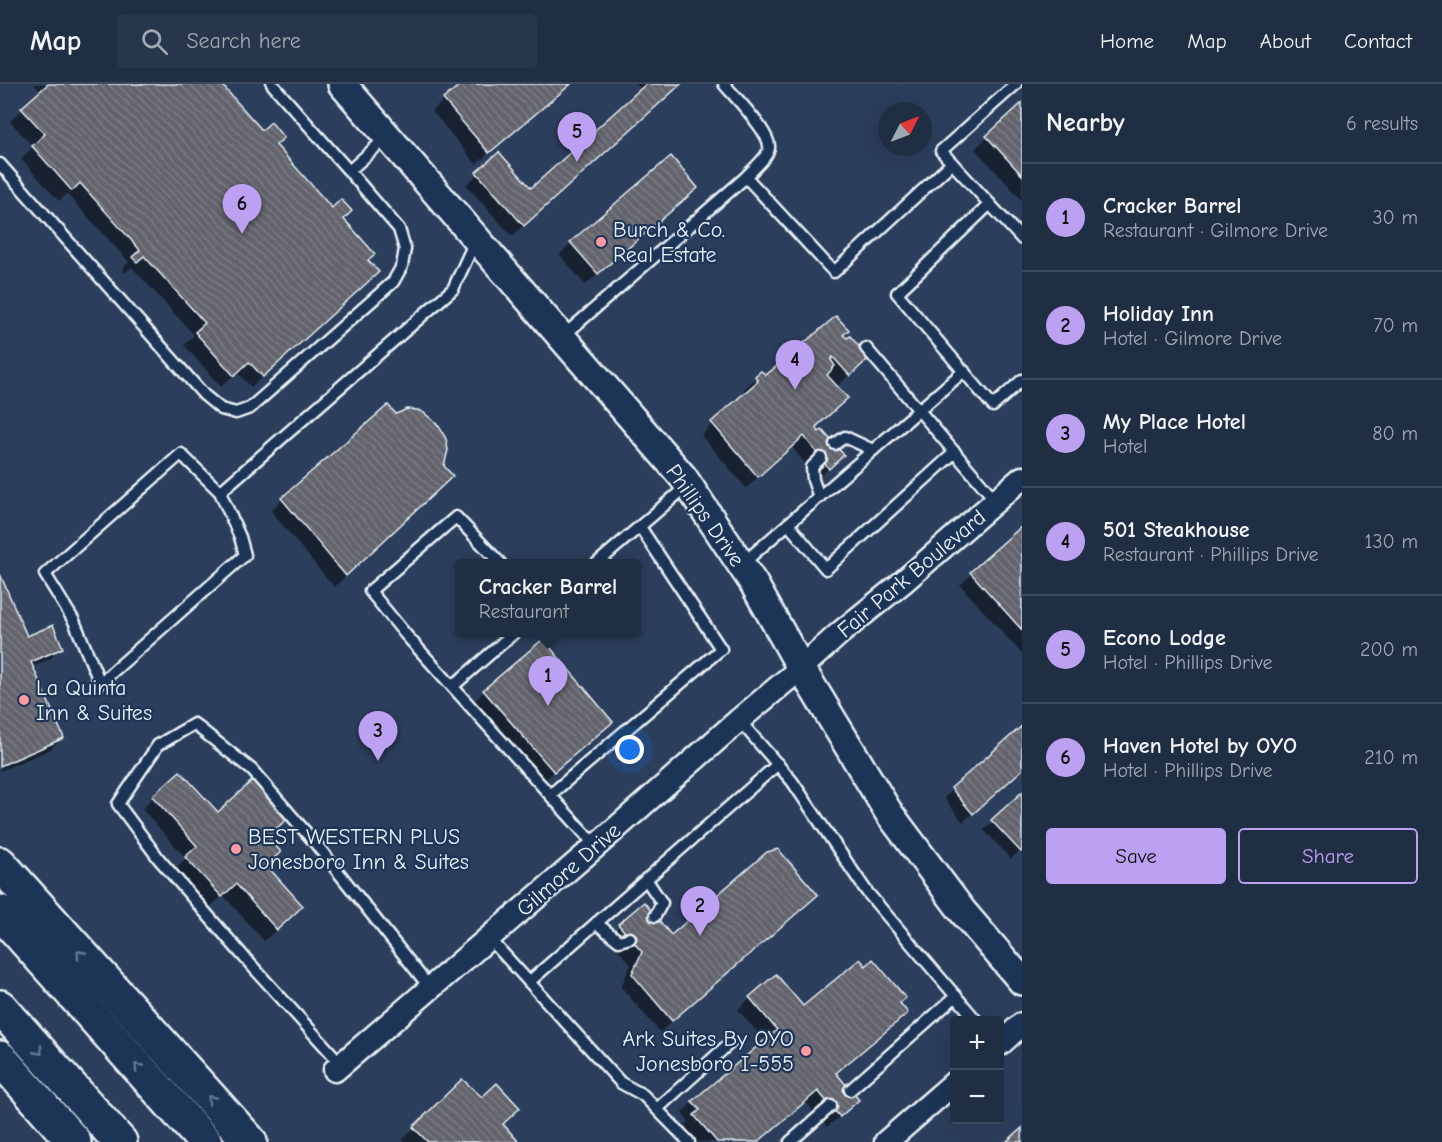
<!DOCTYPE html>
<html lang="en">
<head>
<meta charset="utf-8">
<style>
  :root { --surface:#202e44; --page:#28364b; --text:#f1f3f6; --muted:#a2a8b2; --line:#3d4a5d; --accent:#bca0f2 }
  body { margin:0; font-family:"Comic Neue",sans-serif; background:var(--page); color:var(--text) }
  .controls { position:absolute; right:18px; bottom:18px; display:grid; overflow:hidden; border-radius:6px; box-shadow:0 6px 24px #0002 }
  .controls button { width:54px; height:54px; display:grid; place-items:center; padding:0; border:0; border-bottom:2px solid var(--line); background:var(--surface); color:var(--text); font:30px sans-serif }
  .compass { position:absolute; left:878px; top:18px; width:54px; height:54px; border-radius:50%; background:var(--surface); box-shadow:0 6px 24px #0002; rotate:48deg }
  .you { position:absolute; left:630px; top:666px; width:21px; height:21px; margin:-15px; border:4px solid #fff; border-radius:50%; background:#1a73e8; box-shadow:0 0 0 9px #1a73e833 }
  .badge { display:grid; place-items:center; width:39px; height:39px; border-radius:50%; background:var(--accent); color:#111; font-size:20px; font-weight:700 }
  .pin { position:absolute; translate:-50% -50px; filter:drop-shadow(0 2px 3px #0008) }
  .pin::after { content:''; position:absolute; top:32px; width:21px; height:18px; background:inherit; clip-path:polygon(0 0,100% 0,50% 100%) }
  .popup { position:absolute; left:455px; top:475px; width:186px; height:78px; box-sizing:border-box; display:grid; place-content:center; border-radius:6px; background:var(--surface); filter:drop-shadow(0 2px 4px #0005); font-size:20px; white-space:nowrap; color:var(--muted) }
  .popup b { font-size:22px; color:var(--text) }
  .popup::after { content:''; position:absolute; left:50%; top:100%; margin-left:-12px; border:12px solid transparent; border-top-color:var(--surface) }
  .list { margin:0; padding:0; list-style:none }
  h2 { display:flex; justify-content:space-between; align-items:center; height:78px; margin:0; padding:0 24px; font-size:26px }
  h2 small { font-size:20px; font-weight:400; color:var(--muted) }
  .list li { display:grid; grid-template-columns:39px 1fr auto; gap:18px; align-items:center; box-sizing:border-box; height:108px; padding:0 24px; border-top:2px solid var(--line) }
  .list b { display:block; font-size:22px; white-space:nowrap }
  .list p { margin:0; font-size:20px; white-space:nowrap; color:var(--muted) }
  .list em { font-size:20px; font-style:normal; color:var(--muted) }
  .actions { display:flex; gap:12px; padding:18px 24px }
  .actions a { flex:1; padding:14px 0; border:2px solid var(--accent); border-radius:6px; text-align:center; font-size:21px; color:var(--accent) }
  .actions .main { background:var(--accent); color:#111 }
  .icon { flex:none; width:33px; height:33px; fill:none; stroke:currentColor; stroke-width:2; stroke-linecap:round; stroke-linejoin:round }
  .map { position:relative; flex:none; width:1022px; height:1058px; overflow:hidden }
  header { display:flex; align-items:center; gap:36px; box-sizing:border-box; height:84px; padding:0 30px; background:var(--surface); border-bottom:2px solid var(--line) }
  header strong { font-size:28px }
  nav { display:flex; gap:33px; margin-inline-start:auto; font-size:21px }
  .search { width:420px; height:54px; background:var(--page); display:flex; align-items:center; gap:15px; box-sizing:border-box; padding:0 21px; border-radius:6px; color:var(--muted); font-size:22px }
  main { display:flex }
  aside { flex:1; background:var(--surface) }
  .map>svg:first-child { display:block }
  .shadow { fill:#0007 }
  .building { fill:url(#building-back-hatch); stroke:#e8f1f8; stroke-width:1.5 }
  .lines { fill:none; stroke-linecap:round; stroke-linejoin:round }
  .service-casing { stroke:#e8f1f8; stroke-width:15 }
  .minor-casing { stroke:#e8f1f8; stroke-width:27 }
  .tertiary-casing { stroke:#e8f1f8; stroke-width:32 }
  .motorway-casing { stroke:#e8f1f8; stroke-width:38 }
  .service { stroke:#1d3557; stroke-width:10 }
  .minor { stroke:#1d3557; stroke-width:22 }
  .tertiary { stroke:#1d3557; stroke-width:27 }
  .motorway { stroke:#1d3557; stroke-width:33 }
  .oneway { stroke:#64778f }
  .poi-dot { fill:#ff9aa2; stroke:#1d3557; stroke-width:2 }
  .labels { text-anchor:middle; stroke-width:4.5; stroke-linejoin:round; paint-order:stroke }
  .poi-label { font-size:22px; fill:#e8f1f8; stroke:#1d3557; text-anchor:start }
  .street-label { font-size:22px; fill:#e8f1f8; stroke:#1d3557 }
</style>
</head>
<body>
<header>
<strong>Map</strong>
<div class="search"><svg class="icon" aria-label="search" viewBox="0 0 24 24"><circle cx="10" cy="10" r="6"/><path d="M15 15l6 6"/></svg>Search here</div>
<nav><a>Home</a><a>Map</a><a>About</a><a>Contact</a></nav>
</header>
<main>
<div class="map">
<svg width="1022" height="1058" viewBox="0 0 1022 1058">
  <defs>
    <pattern id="building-back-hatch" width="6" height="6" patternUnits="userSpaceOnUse" patternTransform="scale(1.5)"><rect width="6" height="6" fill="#63636d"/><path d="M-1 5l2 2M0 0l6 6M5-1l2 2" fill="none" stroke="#797a83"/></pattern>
  </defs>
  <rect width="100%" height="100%" fill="#2b3e5b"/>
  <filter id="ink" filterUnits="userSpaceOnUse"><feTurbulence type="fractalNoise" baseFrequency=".0167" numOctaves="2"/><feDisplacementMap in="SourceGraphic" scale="12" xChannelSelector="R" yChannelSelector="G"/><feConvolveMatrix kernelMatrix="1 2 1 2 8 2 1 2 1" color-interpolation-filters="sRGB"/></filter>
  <g filter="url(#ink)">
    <!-- shadow -->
    <g class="shadow">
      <path d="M34,0H219L342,135L366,177L365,200L251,303L237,288L221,303L184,261L194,251L132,183L125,189L122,185L129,178L67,110L59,117L21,75L33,63L10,37L41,8Z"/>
      <path d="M463,0H569L476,80L432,27Z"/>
      <path d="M636,0H680L512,152L466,101L499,70L531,106L642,6Z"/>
      <path d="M1022,21V116L975,65Z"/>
      <path d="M696,104L684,116L585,201L560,171L571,159Z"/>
      <path d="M842,251L855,286L836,303L814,344L842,371L817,395L792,363L746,404L701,351L747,309L744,305L761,289L766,293Z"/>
      <path d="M396,332L440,404L334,503L271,427L282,415Z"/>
      <path d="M1022,444V570L960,501Z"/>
      <path d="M0,494L26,554L61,563L50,575L32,583L63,653L51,665L0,687Z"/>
      <path d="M484,607L599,650L541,699L473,619Z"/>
      <path d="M1022,644V685L963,738L944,714Z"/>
      <path d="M1022,710V765L1011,775L984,746Z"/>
      <path d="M153,713L276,744L266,753L265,782L289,834L264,857L223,811L209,824L174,786L186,774L142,725Z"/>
      <path d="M816,811L804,823L660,948L621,903L631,880L607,853L643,821L671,853Z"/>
      <path d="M750,914L803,925L898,920L894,940L835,990L845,1028L827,1043L806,1018L758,1058H695L684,1044L689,1038L682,1029L693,1018L765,957L738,926Z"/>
      <path d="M462,997L517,1058H405L402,1056Z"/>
    </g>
    <!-- building -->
    <g class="building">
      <path d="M48,0H221L262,46L271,38L284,54L276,61L332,124L341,115L352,127L344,135L375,170L368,176L379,188L263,293L249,278L234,292L195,248L205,239L144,172L137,178L132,173L140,166L80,99L72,107L32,62L45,50L21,24Z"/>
      <path d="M461,0H571L489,69L443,15Z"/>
      <path d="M646,0H681L524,142L476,88L499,68L531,104Z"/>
      <path d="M1022,19V91L986,52Z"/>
      <path d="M671,72L698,104L598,190L570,158Z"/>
      <path d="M836,232L849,246L843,251L847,254L850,252L869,274L850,292L833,273L831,276L835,282L827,291L848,314L816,343L819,348L822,346L844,371L829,385L804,352L758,393L711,338L758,297L755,292L761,287L766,291Z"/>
      <path d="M388,321L396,330L407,325L418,326L424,329L436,339L440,344L446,355L448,366L444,382L453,392L346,492L281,414Z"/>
      <path d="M1022,442V546L970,488Z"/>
      <path d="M0,490L27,552L53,541L63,564L31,578L64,654L0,682Z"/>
      <path d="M543,555L613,638L554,688L483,606Z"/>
      <path d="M1022,642V686L973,730L951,704Z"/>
      <path d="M180,687L218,728L255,694L290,733L267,752L281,768L266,781L303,822L277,846L236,800L222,813L185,773L197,762L152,712Z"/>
      <path d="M1022,708V767L1021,768L991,736Z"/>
      <path d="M778,765L818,811L672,937L632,890L642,868L618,840L644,818L671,851L767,768Z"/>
      <path d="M860,875L866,882L873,875L906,914L900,919L908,929L836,989L859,1016L840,1033L818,1007L758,1058H717L694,1031L700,1026L692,1017L777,946L749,913L776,890L803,922Z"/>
      <path d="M462,995L482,1013L497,999L520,1024L503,1040L519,1058H428L413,1043Z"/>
      <path d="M1022,1044V1058H1006Z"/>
    </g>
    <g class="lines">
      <!-- service casing -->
      <g class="service-casing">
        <g id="service">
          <path d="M272,0L349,87"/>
          <path d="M1016,0L941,67L1022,155"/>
          <path d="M0,80L204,311L221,325L236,329L250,324L393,198L402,182L405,165L399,145L349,87L387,53"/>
          <path d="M746,93L834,188L952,79"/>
          <path d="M990,120L897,209L993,322L1022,296"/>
          <path d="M562,253L746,93C752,86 768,73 769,64C771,49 734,12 724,0"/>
          <path d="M866,264L996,417"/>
          <path d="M835,360L845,353L873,366"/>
          <path d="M220,408L240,453L245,471L100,599L74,537L45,490L181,370L220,408L453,205L476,155"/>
          <path d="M819,413L813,396L812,383L821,374"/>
          <path d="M788,440L826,485L955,368"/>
          <path d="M501,480L456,433L370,507L406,551L550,711"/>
          <path d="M596,480L688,401"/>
          <path d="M742,480L964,287"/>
          <path d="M453,602L515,548"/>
          <path d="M739,636L792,697L867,808L976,936"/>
          <path d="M596,762L550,711L721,565L640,443"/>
          <path d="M646,795L662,819L655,832"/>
          <path d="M596,839L619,857L630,854"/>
          <path d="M489,854L529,898L778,680"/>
          <path d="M529,898L621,999L643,1011L689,1058"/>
          <path d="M342,981L244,873L159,775L118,720L158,661L194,640L252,686L316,760L430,904"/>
          <path d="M850,1006L956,912"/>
          <path d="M657,1025L731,958"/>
          <path d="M790,1058L831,1022"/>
        </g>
      </g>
      <!-- minor casing -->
      <g class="minor-casing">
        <g id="minor">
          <path d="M1000,960L1022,940"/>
          <path d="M335,986L596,762L739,636L801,584L840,549L903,498L1022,394"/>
          <path d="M886,1058L954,999"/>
        </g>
      </g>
      <!-- tertiary casing -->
      <g class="tertiary-casing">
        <path id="tertiary" d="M342,0L683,393L754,500L801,584L889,729L963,828L1022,897"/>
      </g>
      <!-- motorway casing -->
      <g class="motorway-casing">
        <g id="motorway">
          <path d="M0,780L250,1058"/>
          <path d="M0,828L205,1058"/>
          <path d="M0,923L120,1058"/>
          <path d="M0,974L74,1058"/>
        </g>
      </g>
      <!-- service -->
      <use href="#service" class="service"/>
      <!-- minor -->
      <use href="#minor" class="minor"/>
      <!-- tertiary -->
      <use href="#tertiary" class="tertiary"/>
      <!-- motorway -->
      <use href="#motorway" class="motorway"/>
    </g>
    <!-- one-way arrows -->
    <defs><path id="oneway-chevron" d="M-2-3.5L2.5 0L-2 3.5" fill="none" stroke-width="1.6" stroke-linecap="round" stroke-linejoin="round" transform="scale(1.5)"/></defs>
    <g class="oneway">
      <use href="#oneway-chevron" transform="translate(80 870) rotate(-132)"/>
      <use href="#oneway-chevron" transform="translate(39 967) rotate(48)"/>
      <use href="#oneway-chevron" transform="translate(138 983) rotate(-132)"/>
      <use href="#oneway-chevron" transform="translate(211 1015) rotate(-132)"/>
    </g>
  </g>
  <!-- markers -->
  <g class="poi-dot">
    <circle cx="601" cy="158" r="6"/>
    <circle cx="24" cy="616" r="6"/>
    <circle cx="236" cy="765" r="6"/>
    <circle cx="806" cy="967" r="6"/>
  </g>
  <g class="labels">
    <!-- poi labels -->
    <g class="poi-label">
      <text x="613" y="153">Burch &amp; Co.<tspan x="613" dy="25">Real Estate</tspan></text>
      <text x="36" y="611">La Quinta<tspan x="36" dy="25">Inn &amp; Suites</tspan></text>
      <text x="248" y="760">BEST WESTERN PLUS<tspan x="248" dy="25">Jonesboro Inn &amp; Suites</tspan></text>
      <text x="794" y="962" text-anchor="end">Ark Suites By OYO<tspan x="794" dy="25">Jonesboro I-555</tspan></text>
    </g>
    <!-- street labels -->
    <g class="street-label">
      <text transform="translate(706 431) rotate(55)" y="8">Phillips Drive</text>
      <text transform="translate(911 489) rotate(-40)" y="8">Fair Park Boulevard</text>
      <text transform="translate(568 785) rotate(-41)" y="8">Gilmore Drive</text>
    </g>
  </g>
</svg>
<div class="controls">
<button>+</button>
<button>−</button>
</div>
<svg class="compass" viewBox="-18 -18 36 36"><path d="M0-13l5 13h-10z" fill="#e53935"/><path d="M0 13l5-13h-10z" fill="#a2a8b2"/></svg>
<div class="you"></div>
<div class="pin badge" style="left:548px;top:622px">1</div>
<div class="popup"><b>Cracker Barrel</b>Restaurant</div>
<div class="pin badge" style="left:700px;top:852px">2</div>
<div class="pin badge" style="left:378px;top:677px">3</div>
<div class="pin badge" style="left:795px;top:306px">4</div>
<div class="pin badge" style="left:577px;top:78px">5</div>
<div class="pin badge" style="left:242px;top:150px">6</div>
</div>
<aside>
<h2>Nearby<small>6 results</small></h2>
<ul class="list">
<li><span class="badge">1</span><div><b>Cracker Barrel</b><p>Restaurant · Gilmore Drive</p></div><em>30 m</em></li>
<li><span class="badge">2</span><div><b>Holiday Inn</b><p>Hotel · Gilmore Drive</p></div><em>70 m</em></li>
<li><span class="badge">3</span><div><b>My Place Hotel</b><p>Hotel</p></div><em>80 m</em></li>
<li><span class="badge">4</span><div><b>501 Steakhouse</b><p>Restaurant · Phillips Drive</p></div><em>130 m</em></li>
<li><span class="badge">5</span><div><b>Econo Lodge</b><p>Hotel · Phillips Drive</p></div><em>200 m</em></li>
<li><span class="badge">6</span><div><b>Haven Hotel by OYO</b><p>Hotel · Phillips Drive</p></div><em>210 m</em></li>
</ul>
<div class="actions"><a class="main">Save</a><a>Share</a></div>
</aside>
</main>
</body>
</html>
